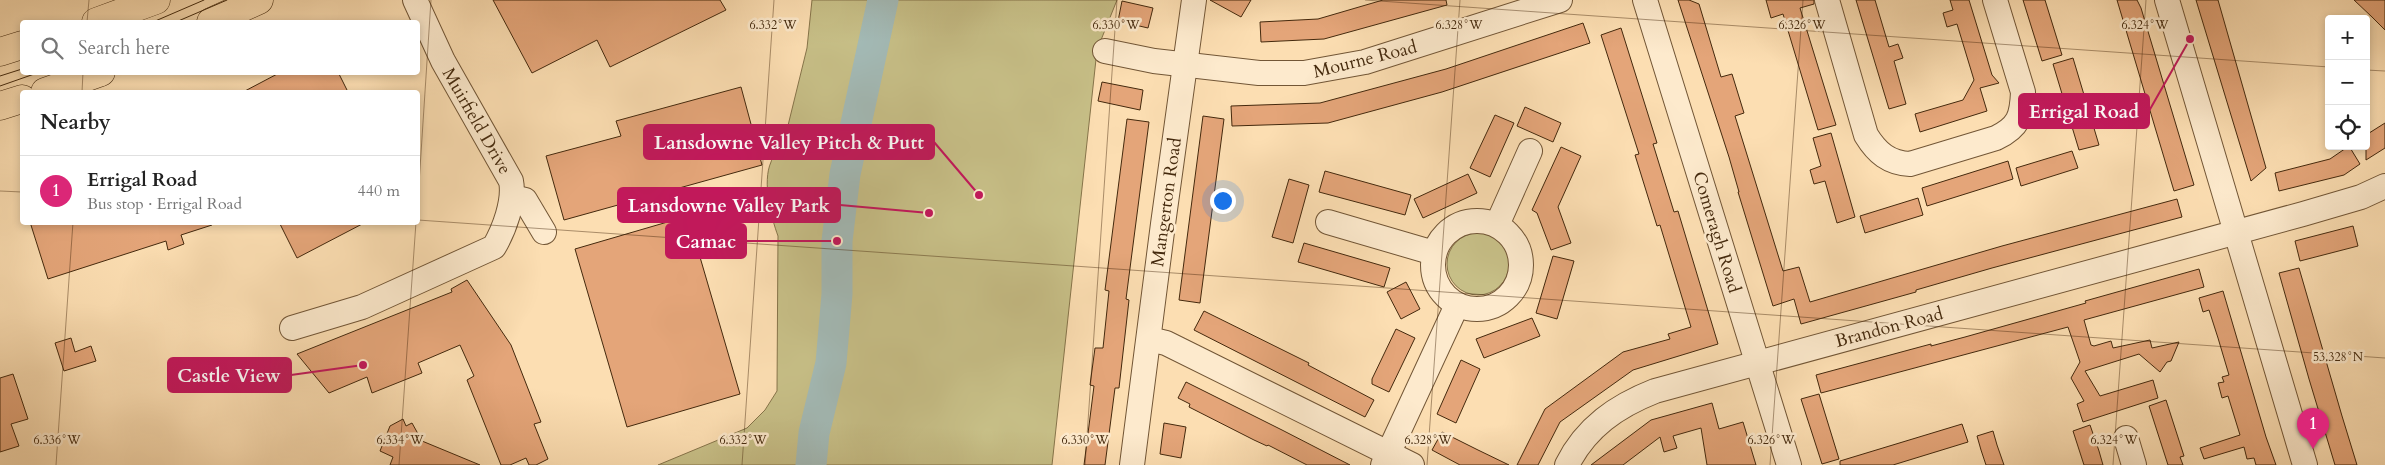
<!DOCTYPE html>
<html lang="en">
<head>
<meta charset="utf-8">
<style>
  :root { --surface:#fff; --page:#f6f6f6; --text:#222; --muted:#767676; --line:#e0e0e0; --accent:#db2777 }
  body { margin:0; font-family:Cardo,serif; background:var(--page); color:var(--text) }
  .controls { position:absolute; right:15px; top:15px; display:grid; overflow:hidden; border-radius:5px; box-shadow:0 2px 8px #0003 }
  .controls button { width:45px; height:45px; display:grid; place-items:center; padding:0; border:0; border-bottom:1px solid var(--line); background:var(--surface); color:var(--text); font:25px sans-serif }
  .you { position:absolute; left:1222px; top:200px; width:18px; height:18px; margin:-12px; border:4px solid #fff; border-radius:50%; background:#1a73e8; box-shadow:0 0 0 8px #1a73e833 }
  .badge { display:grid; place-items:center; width:32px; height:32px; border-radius:50%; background:var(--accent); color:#fff; font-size:16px; font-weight:700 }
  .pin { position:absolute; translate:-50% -41px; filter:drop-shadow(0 1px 2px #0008) }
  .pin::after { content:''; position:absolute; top:26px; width:18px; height:15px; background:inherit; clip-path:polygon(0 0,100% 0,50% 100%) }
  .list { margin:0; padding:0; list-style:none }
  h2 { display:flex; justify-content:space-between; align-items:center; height:65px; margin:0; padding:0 20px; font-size:21px }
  h2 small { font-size:16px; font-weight:400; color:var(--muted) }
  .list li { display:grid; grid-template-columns:32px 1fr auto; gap:15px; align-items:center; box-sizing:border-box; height:70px; padding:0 20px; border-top:1px solid var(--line) }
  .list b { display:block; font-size:19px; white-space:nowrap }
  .list p { margin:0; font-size:16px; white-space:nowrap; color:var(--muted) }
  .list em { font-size:16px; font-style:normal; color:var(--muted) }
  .icon { flex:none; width:28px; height:28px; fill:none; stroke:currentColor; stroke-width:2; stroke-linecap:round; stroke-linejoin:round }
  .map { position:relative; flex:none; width:2385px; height:465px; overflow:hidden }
  .search { position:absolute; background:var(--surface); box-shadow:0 2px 8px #0003; left:20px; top:20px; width:400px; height:55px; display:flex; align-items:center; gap:12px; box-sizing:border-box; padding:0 18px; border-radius:5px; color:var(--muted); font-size:19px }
  .panel { position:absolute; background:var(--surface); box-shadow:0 2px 8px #0003; left:20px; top:90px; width:400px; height:135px; border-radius:5px }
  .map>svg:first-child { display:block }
  .green { fill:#c7bf87; stroke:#86744a }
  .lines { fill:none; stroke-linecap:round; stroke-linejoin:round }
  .river { stroke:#a3bab6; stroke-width:31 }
  .building { fill:#e4a579; stroke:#44290d }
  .minor-casing { stroke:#725636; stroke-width:26 }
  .major-casing { stroke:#44290d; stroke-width:29 }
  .minor { stroke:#fdeacd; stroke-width:24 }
  .major { stroke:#fcdeb2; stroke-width:28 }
  .tram { stroke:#44290d; stroke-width:1 }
  .ticks { fill:none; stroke:#44290d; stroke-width:1; stroke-opacity:0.45 }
  .labels { text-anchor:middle; stroke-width:5; stroke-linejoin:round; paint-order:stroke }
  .street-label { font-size:18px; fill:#44290d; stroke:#fdeacd }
  .ticks-label { font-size:12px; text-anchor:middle; fill:#44290d; stroke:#fdeacd; stroke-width:5; stroke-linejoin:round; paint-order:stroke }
  .leader { fill:none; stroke:#c2185b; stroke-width:2 }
  .callout-dot { fill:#c2185b; stroke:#fdeacd; stroke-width:2 }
  .callout { fill:#c2185b; stroke:#c2185b; stroke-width:2 }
  .callout-label { font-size:19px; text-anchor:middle; font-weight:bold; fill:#fff }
</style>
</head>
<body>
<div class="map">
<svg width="2385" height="465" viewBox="0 0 2385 465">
  <rect width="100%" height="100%" fill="#fcdeb2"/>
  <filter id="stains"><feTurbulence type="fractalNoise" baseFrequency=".004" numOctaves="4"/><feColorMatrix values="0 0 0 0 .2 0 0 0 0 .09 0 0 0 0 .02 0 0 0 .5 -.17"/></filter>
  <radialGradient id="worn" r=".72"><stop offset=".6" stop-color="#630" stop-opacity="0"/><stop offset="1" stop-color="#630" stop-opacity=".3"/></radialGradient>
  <!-- green -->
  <g class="green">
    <path d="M812,0H1117L1097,50L1052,465H658L747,428L765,410L777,391L778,236C771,217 762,182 771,162C772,157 779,153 782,150L807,48Z"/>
    <circle cx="1478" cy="264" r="31"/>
  </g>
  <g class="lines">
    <!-- river -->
    <path class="river" d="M811,465L814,433L831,363L837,294V241L845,174L883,0"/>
  </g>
  <!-- building -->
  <g class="building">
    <path d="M493,0H720L726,10L610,67L597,40L532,73Z"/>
    <path d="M1210,0H1251L1241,17Z"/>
    <path d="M1383,0H1446L1447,5L1324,39L1261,42L1260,22L1318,19Z"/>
    <path d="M1678,0H1689L1699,4L1721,77L1732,74L1744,113L1735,116L1783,271L1799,267L1810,302L2002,246L2177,199L2182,217L1992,268L1916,290V292L1801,324L1794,299L1773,306L1738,192H1739L1729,157Z"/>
    <path d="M1766,0H1814V4L1800,8L1836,125L1818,130L1783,14L1771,18Z"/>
    <path d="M1856,0H1875L1889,47L1898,44L1903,58L1894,61L1906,104L1889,109Z"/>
    <path d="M1950,0H1969L1992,75L1999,83L1980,88L1987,111L1920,132L1915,114L1963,100L1974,80L1957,24L1947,27L1943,13L1953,10Z"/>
    <path d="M2023,0H2045L2062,55L2042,61Z"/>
    <path d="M2117,0H2137L2141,8L2194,185L2174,191Z"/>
    <path d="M2196,0H2218L2266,168L2251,181Z"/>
    <path d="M2354,0H2385V30L2372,17Z"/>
    <path d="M1122,1L1153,8L1148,28L1118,21Z"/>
    <path d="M1583,23L1590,43L1442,92L1328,123L1232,126L1231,106L1320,103L1446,69Z"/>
    <path d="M1621,28L1657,143L1653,144L1674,212L1678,211L1718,344L1633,370L1560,422L1538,465H1517L1545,409L1623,352L1670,339L1668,334L1691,327L1660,225L1657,226L1635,155L1639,154L1601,35Z"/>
    <path d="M2073,58L2099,145L2079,150L2053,64Z"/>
    <path d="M281,72H338L348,92H243Z"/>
    <path d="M1102,82L1143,90L1140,110L1098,101Z"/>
    <path d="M741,87L762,165L564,220L546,156L621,136L616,121Z"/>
    <path d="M1525,107L1561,123L1553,142L1517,126Z"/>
    <path d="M1495,115L1514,123L1490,177L1470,168Z"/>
    <path d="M1203,116L1224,119L1200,303L1179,300Z"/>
    <path d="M1127,119L1149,122L1126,299L1129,300L1119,388H1115L1105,465H1084L1094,386L1090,385L1095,348H1103L1109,291L1105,290Z"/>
    <path d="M2385,123V148L2366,160V135Z"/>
    <path d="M1831,133L1855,217L1837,223L1825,181L1814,184L1810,170L1821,166L1813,138Z"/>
    <path d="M2349,146L2360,164L2344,175L2279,191L2275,173L2330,159Z"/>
    <path d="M1561,147L1581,156L1558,207L1571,243L1551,250L1537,213L1532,210Z"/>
    <path d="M2072,151L2078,168L2021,186L2016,168Z"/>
    <path d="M2008,161L2013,179L1927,206L1922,188Z"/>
    <path d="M1325,171L1411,195L1405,215L1319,192Z"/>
    <path d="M1468,174L1477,193L1423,218L1414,199Z"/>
    <path d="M1289,179L1309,185L1293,243L1272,237Z"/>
    <path d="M1918,198L1923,215L1865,233L1860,216Z"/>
    <path d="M688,216L740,394L627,427L575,249Z"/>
    <path d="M30,222H212V225L181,235L184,244L168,250L166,241L48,279Z"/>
    <path d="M279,222H366L297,258Z"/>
    <path d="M2353,226L2358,246L2300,261L2295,241Z"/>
    <path d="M1304,243L1390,268L1384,287L1298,262Z"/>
    <path d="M1553,256L1574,261L1557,319L1536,313Z"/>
    <path d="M2299,268L2342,416L2357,465H2335L2309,379L2279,273Z"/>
    <path d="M2199,269L2204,287L2084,320L2091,345L2094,346L2111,341L2113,348L2150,340L2152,348L2179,342L2171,361L2167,362L2160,372L2139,354L2085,371L2100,396L2153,380L2158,398L2083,422L2077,404L2084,401L2071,378L2080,362L2068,327L1821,393L1816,375L1931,344V346L1965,337L2086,303L2085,301Z"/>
    <path d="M467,280L511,345L541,422L534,424L548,459L536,465H529L526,458L510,465H501L467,380L474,376L460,345L418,363L422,373L372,393L367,377L329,393L297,354L452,292L451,289Z"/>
    <path d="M1406,282L1420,309L1401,319L1387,292Z"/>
    <path d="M2223,291L2266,437L2276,465H2256L2254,458L2247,459L2244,447L2204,459L2200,448L2240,435L2228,396L2222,398L2218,383L2224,382L2222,377L2229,375L2218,338L2209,310L2203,312L2199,298Z"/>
    <path d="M1204,311L1309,363L1308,365L1374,400L1365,417L1194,330Z"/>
    <path d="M1532,318L1540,336L1484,358L1476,339Z"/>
    <path d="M1396,329L1415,338L1389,392L1372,384V379Z"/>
    <path d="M71,338L75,352L91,346L96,361L64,371L55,343Z"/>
    <path d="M1461,360L1480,369L1456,423L1437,414Z"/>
    <path d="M13,374L28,419L11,424L19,446L0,452V378Z"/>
    <path d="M1186,382L1282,430L1350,465H1307L1268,445L1267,446L1254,440L1189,407L1190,404L1178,398Z"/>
    <path d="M1819,394L1839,459L1822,464L1801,399Z"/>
    <path d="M2166,400L2184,456L2180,457L2183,465H2168L2149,406Z"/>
    <path d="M1712,403L1719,429L1743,422L1756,465H1707L1701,428L1673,436L1677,448L1664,452L1660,437L1623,465H1591L1651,420Z"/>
    <path d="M403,419L406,426L412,423L422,441L480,465H390L393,457L380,451L390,426Z"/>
    <path d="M1164,423L1186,427L1181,458L1160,454Z"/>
    <path d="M1962,424L1968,442L1893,465H1840V461Z"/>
    <path d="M2090,425L2099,451L2103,465H2084L2073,431Z"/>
    <path d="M1993,431L1997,445L2004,465H1986L1981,450L1977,436Z"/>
    <path d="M1442,432L1478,450L1509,465H1460L1432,450Z"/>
  </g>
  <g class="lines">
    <!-- minor casing -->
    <g class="minor-casing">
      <g id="minor">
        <path d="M1645,0L1789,465"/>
        <path d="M1827,0L1866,135C1877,153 1889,163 1910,164L1996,138C2019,127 2022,116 2023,92L1995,0"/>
        <path d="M2167,0L2305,465"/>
        <path d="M1105,51L1154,61L1259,73H1304L1365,62L1560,0"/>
        <path d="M512,197L525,200L544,232"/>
        <circle cx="1477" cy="265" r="44"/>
        <path d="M1328,222L1434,253"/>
        <path d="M1497,225L1530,151"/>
        <path d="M292,328L362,307L494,247C504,230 515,201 511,181L443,61L415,0"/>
        <path d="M1149,339L1166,343L1412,465"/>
        <path d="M2126,438L2134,465"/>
        <path d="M1132,465L1163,224L1194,0"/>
        <path d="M1383,465L1457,305"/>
        <path d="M1567,465C1586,427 1617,406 1655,391L2303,214L2361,197L2385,186"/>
      </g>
    </g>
    <!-- major casing -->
    <g class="major-casing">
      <g id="major">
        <path d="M96,22L156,0"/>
        <path d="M211,22L259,0"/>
        <path d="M0,52L22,45"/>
        <path d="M45,92L101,72"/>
        <path d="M0,106L22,99"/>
      </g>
    </g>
    <!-- minor -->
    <use href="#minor" class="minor"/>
    <!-- major -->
    <use href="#major" class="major"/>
    <!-- tram -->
    <g class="tram">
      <path d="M153,22L204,0"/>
      <path d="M176,22L227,0"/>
      <path d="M0,76L22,69"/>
      <path d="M0,86L40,72"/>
    </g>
  </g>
  <!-- ticks -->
  <path class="ticks" d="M1365,0L2329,67M87,22L89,0M2366,70L2385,71M82,92L83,72M0,191L22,192M418,199L431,0M418,220L2385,358M56,465L73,222M399,465L416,222M742,465L774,0M1085,465L1117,0M1427,465L1460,0M1770,465L1803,0M2113,465L2146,0"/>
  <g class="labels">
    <!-- street labels -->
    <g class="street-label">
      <text transform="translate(1365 59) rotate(-14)" y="6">Mourne Road</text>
      <text transform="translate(477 121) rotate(60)" y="6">Muirfield Drive</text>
      <text transform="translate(1166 202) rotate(-82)" y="6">Mangerton Road</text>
      <text transform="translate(1717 232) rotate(73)" y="6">Comeragh Road</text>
      <text transform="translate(1889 327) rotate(-15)" y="6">Brandon Road</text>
    </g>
  </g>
  <g class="ticks-label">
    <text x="773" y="29">6.332°W</text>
    <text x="1116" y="29">6.330°W</text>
    <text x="1459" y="29">6.328°W</text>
    <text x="1802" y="29">6.326°W</text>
    <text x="2145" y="29">6.324°W</text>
    <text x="2338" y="361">53.328°N</text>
    <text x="57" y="444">6.336°W</text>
    <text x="400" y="444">6.334°W</text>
    <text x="743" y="444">6.332°W</text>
    <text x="1085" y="444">6.330°W</text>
    <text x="1428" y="444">6.328°W</text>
    <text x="1771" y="444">6.326°W</text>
    <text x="2114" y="444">6.324°W</text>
  </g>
  <!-- callouts -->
  <path class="leader" d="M2190 39L2149 111M979 195L934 142M929 213L840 205M837 241L746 241M363 365L291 375"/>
  <g class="callout-dot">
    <circle cx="2190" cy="39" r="5"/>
    <circle cx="979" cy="195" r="5"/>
    <circle cx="929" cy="213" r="5"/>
    <circle cx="837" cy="241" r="5"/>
    <circle cx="363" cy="365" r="5"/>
  </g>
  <g class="callout">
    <rect x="2019" y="94" width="130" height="34" rx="5"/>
    <rect x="644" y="125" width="290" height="34" rx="5"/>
    <rect x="618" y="188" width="222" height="34" rx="5"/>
    <rect x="666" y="224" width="80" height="34" rx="5"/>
    <rect x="168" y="358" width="123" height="34" rx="5"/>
  </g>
  <g class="callout-label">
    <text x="2084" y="118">Errigal Road</text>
    <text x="789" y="149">Lansdowne Valley Pitch &amp; Putt</text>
    <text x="729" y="212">Lansdowne Valley Park</text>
    <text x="706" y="248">Camac</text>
    <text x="229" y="382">Castle View</text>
  </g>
  <rect width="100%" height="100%" filter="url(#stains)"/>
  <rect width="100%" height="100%" fill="url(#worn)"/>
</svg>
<div class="controls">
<button>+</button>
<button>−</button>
<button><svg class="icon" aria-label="locate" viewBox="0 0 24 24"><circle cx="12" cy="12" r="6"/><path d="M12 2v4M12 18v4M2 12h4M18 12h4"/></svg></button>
</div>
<div class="you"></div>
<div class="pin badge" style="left:2313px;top:449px">1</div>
<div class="search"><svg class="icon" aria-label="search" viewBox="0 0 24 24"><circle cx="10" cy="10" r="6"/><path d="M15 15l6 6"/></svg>Search here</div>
<section class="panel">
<h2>Nearby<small></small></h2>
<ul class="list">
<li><span class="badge">1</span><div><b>Errigal Road</b><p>Bus stop · Errigal Road</p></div><em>440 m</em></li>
</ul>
</section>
</div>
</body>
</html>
